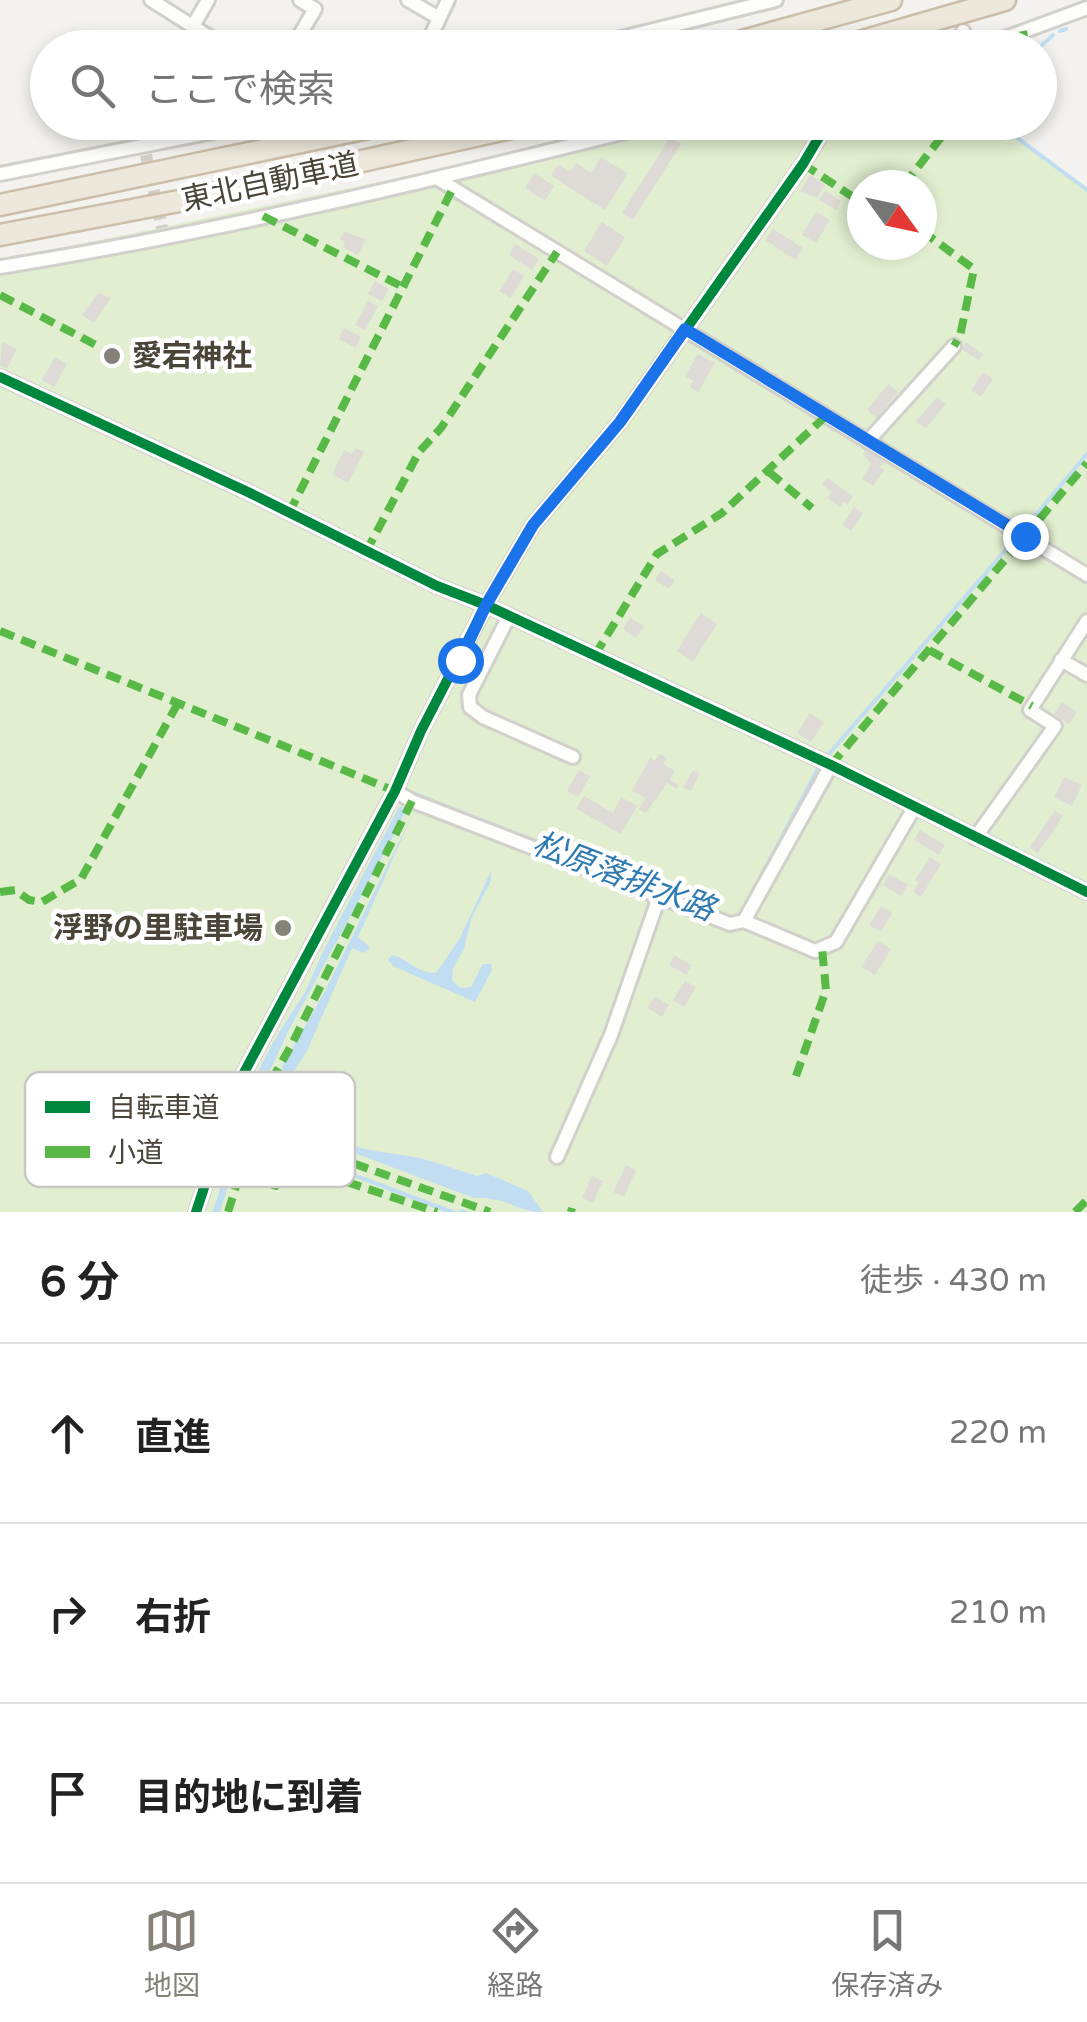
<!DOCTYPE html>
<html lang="ja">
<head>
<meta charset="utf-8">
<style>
  :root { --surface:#fff; --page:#f2f2f2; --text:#222; --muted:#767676; --line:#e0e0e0; --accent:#868178 }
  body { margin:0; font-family:"Varela Round","Noto Sans JP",sans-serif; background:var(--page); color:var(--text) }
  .compass { position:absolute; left:847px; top:170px; width:90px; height:90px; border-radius:50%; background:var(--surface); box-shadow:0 5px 15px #0003; rotate:123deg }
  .stop { position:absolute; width:30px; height:30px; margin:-22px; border:8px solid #1a73e8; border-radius:50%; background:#fff }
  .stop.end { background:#1a73e8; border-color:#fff; box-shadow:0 2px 10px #0008 }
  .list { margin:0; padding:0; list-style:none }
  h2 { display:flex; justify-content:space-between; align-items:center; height:130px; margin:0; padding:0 40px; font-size:42px }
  h2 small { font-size:32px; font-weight:400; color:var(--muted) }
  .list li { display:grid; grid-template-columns:65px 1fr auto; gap:30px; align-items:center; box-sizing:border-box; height:180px; padding:0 40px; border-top:2px solid var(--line) }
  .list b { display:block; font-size:38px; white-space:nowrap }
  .list em { font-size:32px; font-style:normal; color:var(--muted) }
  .icon { flex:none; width:55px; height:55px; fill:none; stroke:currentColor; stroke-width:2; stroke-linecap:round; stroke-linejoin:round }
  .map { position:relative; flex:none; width:1087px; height:1212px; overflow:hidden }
  .search { position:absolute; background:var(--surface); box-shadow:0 5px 15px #0003; left:30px; right:30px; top:30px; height:110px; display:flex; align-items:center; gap:25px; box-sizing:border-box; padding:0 35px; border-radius:55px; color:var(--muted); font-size:38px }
  .sheet { height:670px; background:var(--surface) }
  nav { display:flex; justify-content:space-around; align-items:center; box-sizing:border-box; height:140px; border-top:2px solid var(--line); background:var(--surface); font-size:28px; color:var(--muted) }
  nav a { display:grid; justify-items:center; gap:5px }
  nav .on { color:var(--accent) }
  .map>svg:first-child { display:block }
  .green { fill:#e1eecf; fill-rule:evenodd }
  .water { fill:#c0ddf1 }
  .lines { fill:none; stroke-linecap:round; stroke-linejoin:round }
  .stream { stroke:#c0ddf1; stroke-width:4 }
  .building { fill:#dedbd6 }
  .minor-tunnel { stroke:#d2cfca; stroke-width:12; stroke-dasharray:12 6; stroke-linecap:butt }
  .minor-casing { stroke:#d2d0cb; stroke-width:18 }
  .highway-casing { stroke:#ccbfa9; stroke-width:25 }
  .minor { stroke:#fdfdfc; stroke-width:12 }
  .highway { stroke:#ede8db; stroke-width:20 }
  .quiet { stroke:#58b947; stroke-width:8; stroke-dasharray:15 8; stroke-linecap:butt }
  .cycleway-casing { stroke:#fff; stroke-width:16 }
  .cycleway { stroke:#00873e; stroke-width:10 }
  .route { stroke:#1a73e8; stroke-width:12 }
  .poi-dot { fill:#868178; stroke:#fff; stroke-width:4 }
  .labels { text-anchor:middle; stroke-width:9; stroke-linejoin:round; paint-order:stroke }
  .street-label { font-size:30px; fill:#4b4439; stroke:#fff }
  .poi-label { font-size:30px; font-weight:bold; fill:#4b4439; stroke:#fff; text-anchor:start }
  .water-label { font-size:32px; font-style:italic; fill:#2e7ab2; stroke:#fff }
  .key { fill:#fff; stroke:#c9c7c4; stroke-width:2.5 }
  .key-label { font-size:28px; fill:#4b4439 }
</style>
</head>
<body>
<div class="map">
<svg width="1087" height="1212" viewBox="0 0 1087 1212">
  <rect width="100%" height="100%" fill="#f4f2ee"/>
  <!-- green -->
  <path class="green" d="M660,123H994L1087,187V1212H0V261ZM862,185H922V245H862Z"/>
  <!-- water -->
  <g class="water">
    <path d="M402,806L404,814L393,837L289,1030L252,1108L220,1212H212C218,1197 223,1183 223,1168C223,1161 229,1154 231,1147C233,1139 231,1132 234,1124C238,1117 245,1114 247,1106C256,1064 283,1027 305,992C312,979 317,963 324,950C348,902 374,855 399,807Z"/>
    <path d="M413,814L358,937L371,948L363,953L352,948L307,1051L294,1071L296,1089L317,1103C316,1149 375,1150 409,1156C431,1160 455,1169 477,1176L486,1173L528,1191L543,1212C518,1212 504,1196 474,1198L347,1150L295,1135L279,1124L277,1103L284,1097L282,1067L326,989Z"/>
    <path d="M491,871V881L471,919L464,949L453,968L452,980L460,988L471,987L483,964H491L492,970L475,1002L393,966L388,960L392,955C411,960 416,973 436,973L460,938Z"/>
    <path d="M289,1149L458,1212L461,1209L470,1212H445L309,1160L284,1177L278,1174Z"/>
  </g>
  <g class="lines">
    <!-- stream -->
    <g class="stream">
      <path d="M1060,31L1066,29"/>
      <path d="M1039,48L1053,35"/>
      <path d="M996,122L1087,190"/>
      <path d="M1024,529L1087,454"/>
      <path d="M828,755L1016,538"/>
      <path d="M410,792L675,896"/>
      <path d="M731,918L741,914L818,769"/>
    </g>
  </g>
  <!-- building -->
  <g class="building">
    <path d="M670,137L681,144L633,220L622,213Z"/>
    <path d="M601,157L628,174L605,210L551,176L558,164L570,172L576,163L591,173Z"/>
    <path d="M534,173L554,186L545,201L525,188Z"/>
    <path d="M810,175L825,184L817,198L800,191Z"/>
    <path d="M825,191L841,201L836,210L819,200Z"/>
    <path d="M816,212L830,220L816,243L802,235Z"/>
    <path d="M602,222L625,237L607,266L584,251Z"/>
    <path d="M773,229L803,248L796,260L765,240Z"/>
    <path d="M344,232L366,239L358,255L343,247L345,242L340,239Z"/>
    <path d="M515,244L539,259L532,270L509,255Z"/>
    <path d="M513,269L524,276L510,298L499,291Z"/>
    <path d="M375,281L389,289L382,301L368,294Z"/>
    <path d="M98,293L111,298L94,323L82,315Z"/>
    <path d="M368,301L378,306L365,330L355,325Z"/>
    <path d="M344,328L361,337L355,348L339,339Z"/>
    <path d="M2,342L17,349L7,369L0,365Z"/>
    <path d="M966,342L983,354L979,360L961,349Z"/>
    <path d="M698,354L715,363L698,392L690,387L693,381L685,376Z"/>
    <path d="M55,357L67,364L54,387L42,380Z"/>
    <path d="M983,372L993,379L981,397L971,390Z"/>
    <path d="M888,384L898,392L877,418L867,410Z"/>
    <path d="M937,397L946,404L926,428L916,421Z"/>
    <path d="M356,448L364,452L348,483L332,474L344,450L352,454Z"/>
    <path d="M865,450L884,462L880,467L884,470L873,486L862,479L871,464L863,454Z"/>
    <path d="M827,478L853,496L847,505L843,502L840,507L827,498L832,492L822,485Z"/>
    <path d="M854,507L863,513L851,531L842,525Z"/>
    <path d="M661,571L675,580L669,589L655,580Z"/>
    <path d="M701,613L717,624L693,662L677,651Z"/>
    <path d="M630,617L644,626L636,638L623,629Z"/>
    <path d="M1062,702L1077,712L1069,724L1054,714Z"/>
    <path d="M810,713L824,722L811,742L797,733Z"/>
    <path d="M659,754L667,758L663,764L675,771L670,780L679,785L677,789L667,783L646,813L639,809L645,798L632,791L650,758L655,761Z"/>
    <path d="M579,770L590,776L578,797L567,791Z"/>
    <path d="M693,770L700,774L691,791L683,787Z"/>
    <path d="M1064,777L1082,785L1072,806L1054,797Z"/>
    <path d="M584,796L613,813L621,797L637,806L621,834L576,809Z"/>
    <path d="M1055,811L1063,816L1038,853L1030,847Z"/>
    <path d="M920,830L945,845L939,855L914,840Z"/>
    <path d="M930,857L941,864L921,897L913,892L919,882L915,880Z"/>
    <path d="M889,874L908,885L901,896L883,885Z"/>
    <path d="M881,906L892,913L881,932L869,925Z"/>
    <path d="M878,941L891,949L875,975L861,967Z"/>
    <path d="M674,955L692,966L686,975L669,965Z"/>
    <path d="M685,981L696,987L684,1007L673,1000Z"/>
    <path d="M655,996L669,1005L662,1017L647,1008Z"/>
    <path d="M626,1165L636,1170L624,1197L613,1192Z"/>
    <path d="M592,1176L603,1181L593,1203L582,1198Z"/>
  </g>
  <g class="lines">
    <!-- minor-tunnel -->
    <path class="minor-tunnel" d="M146,155L162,228"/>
    <!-- minor casing -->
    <g class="minor-casing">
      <g id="minor">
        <path d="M151,0L227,48"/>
        <path d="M408,0L439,18"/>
        <path d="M193,26L208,0"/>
        <path d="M963,31L970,48"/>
        <path d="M292,48L315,9L300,0"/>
        <path d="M425,48L448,0"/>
        <path d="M580,48L776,0"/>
        <path d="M978,48L1087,8"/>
        <path d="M0,174L263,122"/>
        <path d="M438,179L1087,575"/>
        <path d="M0,267C224,231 446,177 666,122"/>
        <path d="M0,377L250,493L437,586L486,605L831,765L1087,892"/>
        <path d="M868,441L954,346"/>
        <path d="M509,616L469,695L470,707L483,717L573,757"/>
        <path d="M1061,660L1087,675"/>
        <path d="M395,791L412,801L730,924L744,921L831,765"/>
        <path d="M975,838L1055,726L1030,710L1087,621"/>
        <path d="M744,921L815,951L836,942L914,808"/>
        <path d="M557,1157L611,1035L659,897"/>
        <path d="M196,1212L239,1082L395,791L421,731L486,605L533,525L620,422L803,164L828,122"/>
      </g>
    </g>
    <!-- highway casing -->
    <g class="highway-casing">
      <g id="highway">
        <path d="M717,48L891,0"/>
        <path d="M838,48L1005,0"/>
        <path d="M0,205L397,122"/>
        <path d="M0,235L195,198L538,122"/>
      </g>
    </g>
    <!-- minor -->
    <use href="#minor" class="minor"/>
    <!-- highway -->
    <use href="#highway" class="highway"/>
    <!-- quiet -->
    <g class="quiet">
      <path d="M1023,31L1026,48"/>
      <path d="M803,164L862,203"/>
      <path d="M904,185L953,122"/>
      <path d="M263,216L403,287"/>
      <path d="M922,231L974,269L960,336L954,346"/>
      <path d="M0,295L96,345"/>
      <path d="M769,472L812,508"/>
      <path d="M289,513L453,188"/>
      <path d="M366,552L419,452L441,428L557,252"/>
      <path d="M0,631L395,791"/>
      <path d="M929,650L1032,706"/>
      <path d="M595,655L657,554L722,513L828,414"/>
      <path d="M831,765L1087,463"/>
      <path d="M0,892L15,890L29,900L42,902L81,879L178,703"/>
      <path d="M796,1076L826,990L822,948"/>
      <path d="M251,1115L279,1137L490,1212"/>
      <path d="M241,1174L276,1186L305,1168L437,1212"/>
      <path d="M228,1212L267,1088L291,1046L412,801"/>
      <path d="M571,1212L572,1208"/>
      <path d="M1075,1212L1087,1200"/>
    </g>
    <!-- cycleway casing -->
    <g class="cycleway-casing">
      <g id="cycleway">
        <path d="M0,377L250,493L437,586L486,605L831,765L1087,892"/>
        <path d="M196,1212L239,1082L395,791L421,731L486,605L533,525L620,422L803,164L828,122"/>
      </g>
    </g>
    <!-- cycleway -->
    <use href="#cycleway" class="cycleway"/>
  </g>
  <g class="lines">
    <!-- route -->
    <path class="route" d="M460,660L486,605L533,525L620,422L685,329L1025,536"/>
  </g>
  <!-- markers -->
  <g class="poi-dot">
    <circle cx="112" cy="356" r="10"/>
    <circle cx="283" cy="928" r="10"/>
  </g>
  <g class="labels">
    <!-- street labels -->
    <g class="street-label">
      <text transform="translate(270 182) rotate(-12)" y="10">東北自動車道</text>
    </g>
    <!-- poi labels -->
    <g class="poi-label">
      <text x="132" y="366">愛宕神社</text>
      <text x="263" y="938" text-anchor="end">浮野の里駐車場</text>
    </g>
    <!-- water labels -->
    <g class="water-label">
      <text transform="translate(624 876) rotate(21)" y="11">松原落排水路</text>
    </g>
  </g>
  <!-- legend -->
  <rect x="25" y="1072" width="330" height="115" rx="15" class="key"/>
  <rect x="45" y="1101" width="45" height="12" fill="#00873e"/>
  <rect x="45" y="1146" width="45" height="12" fill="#58b947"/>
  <g class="key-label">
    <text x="108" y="1117">自転車道</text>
    <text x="108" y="1162">小道</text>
  </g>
</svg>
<svg class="compass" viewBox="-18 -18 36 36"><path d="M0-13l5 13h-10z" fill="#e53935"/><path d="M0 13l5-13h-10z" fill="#767676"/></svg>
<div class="stop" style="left:460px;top:660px"></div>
<div class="stop end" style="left:1025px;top:536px"></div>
<div class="search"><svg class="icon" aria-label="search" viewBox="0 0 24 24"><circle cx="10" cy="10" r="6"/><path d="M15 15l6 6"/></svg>ここで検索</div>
</div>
<section class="sheet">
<h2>6 分<small>徒歩 · 430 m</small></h2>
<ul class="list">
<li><svg class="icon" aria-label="ahead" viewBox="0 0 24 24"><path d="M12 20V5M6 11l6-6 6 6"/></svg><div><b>直進</b></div><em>220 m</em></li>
<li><svg class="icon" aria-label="right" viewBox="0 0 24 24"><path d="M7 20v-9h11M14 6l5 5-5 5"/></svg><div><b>右折</b></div><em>210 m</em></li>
<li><svg class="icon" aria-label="arrive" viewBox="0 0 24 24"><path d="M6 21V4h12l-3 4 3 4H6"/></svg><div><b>目的地に到着</b></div></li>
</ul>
</section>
<nav>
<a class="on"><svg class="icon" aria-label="map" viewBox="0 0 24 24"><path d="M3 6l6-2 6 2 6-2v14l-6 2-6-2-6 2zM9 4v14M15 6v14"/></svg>地図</a>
<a><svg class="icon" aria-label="directions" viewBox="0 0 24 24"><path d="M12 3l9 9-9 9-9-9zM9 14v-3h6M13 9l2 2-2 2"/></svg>経路</a>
<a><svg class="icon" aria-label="saved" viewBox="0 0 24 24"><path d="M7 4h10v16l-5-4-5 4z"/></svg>保存済み</a>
</nav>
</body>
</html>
